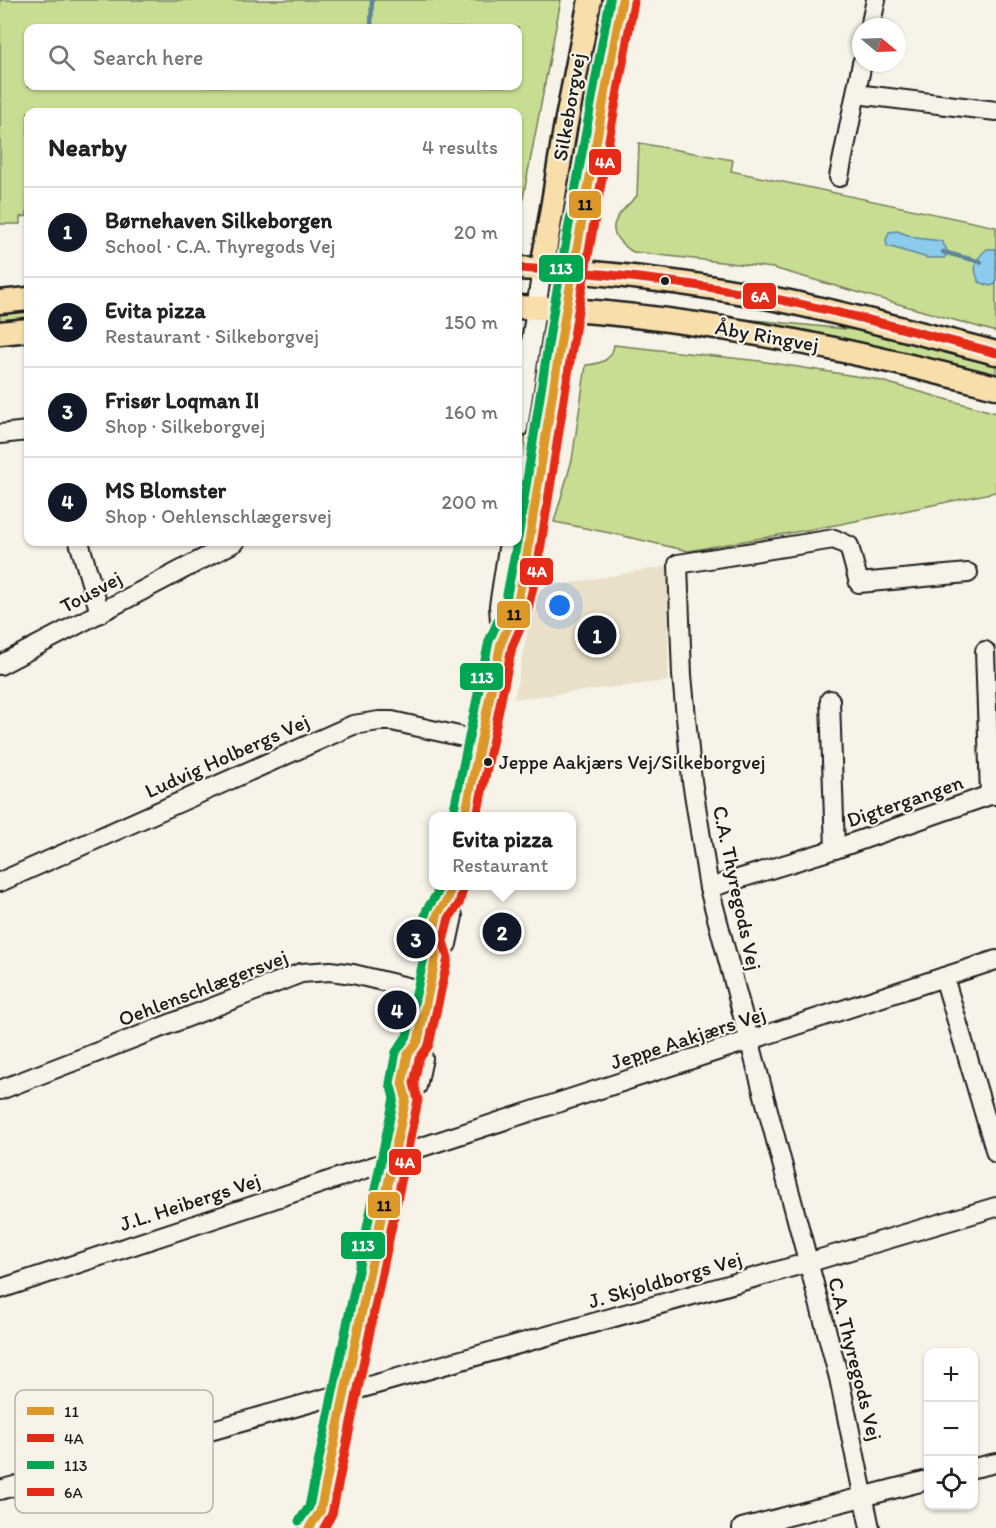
<!DOCTYPE html>
<html lang="en">
<head>
<meta charset="utf-8">
<style>
  :root { --surface:#fff; --page:#f2f2f2; --text:#222; --muted:#767676; --line:#e0e0e0; --accent:#111827 }
  body { margin:0; font-family:Itim,sans-serif; background:var(--page); color:var(--text) }
  .controls { position:absolute; right:18px; bottom:18px; display:grid; overflow:hidden; border-radius:12px; box-shadow:0 2px 4px #0004 }
  .controls button { width:54px; height:54px; display:grid; place-items:center; padding:0; border:0; border-bottom:2px solid var(--line); background:var(--surface); color:var(--text); font:30px sans-serif }
  .compass { position:absolute; left:852px; top:18px; width:54px; height:54px; border-radius:50%; background:var(--surface); box-shadow:0 2px 4px #0004; rotate:109deg }
  .you { position:absolute; left:560px; top:606px; width:21px; height:21px; margin:-15px; border:4px solid #fff; border-radius:50%; background:#1a73e8; box-shadow:0 0 0 9px #1a73e833 }
  .badge { display:grid; place-items:center; width:39px; height:39px; border-radius:50%; background:var(--accent); color:#fff; font-size:20px; font-weight:700 }
  .pin { position:absolute; translate:-50% -50%; border:3px solid #fff; box-shadow:0 2px 6px #0006 }
  .popup { position:absolute; left:429px; top:812px; width:147px; height:78px; box-sizing:border-box; display:grid; place-content:center; border-radius:12px; background:var(--surface); filter:drop-shadow(0 2px 4px #0005); font-size:20px; white-space:nowrap; color:var(--muted) }
  .popup b { font-size:22px; color:var(--text) }
  .popup::after { content:''; position:absolute; left:50%; top:100%; margin-left:-12px; border:12px solid transparent; border-top-color:var(--surface) }
  .list { margin:0; padding:0; list-style:none }
  h2 { display:flex; justify-content:space-between; align-items:center; height:78px; margin:0; padding:0 24px; font-size:26px }
  h2 small { font-size:20px; font-weight:400; color:var(--muted) }
  .list li { display:grid; grid-template-columns:39px 1fr auto; gap:18px; align-items:center; box-sizing:border-box; height:90px; padding:0 24px; border-top:2px solid var(--line) }
  .list b { display:block; font-size:22px; white-space:nowrap }
  .list p { margin:0; font-size:20px; white-space:nowrap; color:var(--muted) }
  .list em { font-size:20px; font-style:normal; color:var(--muted) }
  .icon { flex:none; width:33px; height:33px; fill:none; stroke:currentColor; stroke-width:2; stroke-linecap:round; stroke-linejoin:round }
  .map { position:relative; flex:none; width:996px; height:1528px; overflow:hidden }
  .search { position:absolute; background:var(--surface); box-shadow:0 2px 4px #0004; left:24px; top:24px; width:498px; height:66px; display:flex; align-items:center; gap:15px; box-sizing:border-box; padding:0 21px; border-radius:12px; color:var(--muted); font-size:22px }
  .panel { position:absolute; background:var(--surface); box-shadow:0 2px 4px #0004; left:24px; top:108px; width:498px; height:438px; border-radius:12px }
  .map>svg:first-child { display:block }
  .built { fill:#eae0ca }
  .green { fill:#c7dd92; stroke:#727c57; stroke-width:1.5; fill-rule:evenodd }
  .water { fill:#8bccec; stroke:#5f8699; stroke-width:1.5 }
  .lines { fill:none; stroke-linecap:round; stroke-linejoin:round }
  .stream { stroke:#5f8699; stroke-width:4.5 }
  .minor-casing { stroke:#1c1c1c; stroke-width:22 }
  .major-casing { stroke:#1c1c1c; stroke-width:27 }
  .minor { stroke:#f7f3e8; stroke-width:18 }
  .major { stroke:#f8deab; stroke-width:22 }
  .bus-1-casing { stroke:#f7f3e8; stroke-width:14 }
  .bus-2-casing { stroke:#f7f3e8; stroke-width:14 }
  .bus-3-casing { stroke:#f7f3e8; stroke-width:14 }
  .bus-4-casing { stroke:#f7f3e8; stroke-width:14 }
  .bus-1 { stroke:#dd982a; stroke-width:9 }
  .bus-2 { stroke:#e52b18; stroke-width:9 }
  .bus-3 { stroke:#00a651; stroke-width:9 }
  .bus-4 { stroke:#e52b18; stroke-width:9 }
  .bus-dot { fill:#1c1c1c; stroke:#f7f3e8; stroke-width:2 }
  .labels { text-anchor:middle; stroke-width:4.5; stroke-linejoin:round; paint-order:stroke }
  .bus-label { font-size:20px; fill:#1c1c1c; stroke:#f7f3e8; text-anchor:start }
  .street-label { font-size:21px; fill:#1c1c1c; stroke:#f7f3e8 }
  .key { fill:#f7f3e8; stroke:#b5b2ab; stroke-width:1.5 }
  .key-label { font-size:16px; fill:#1c1c1c }
  .line-badge { stroke:#f7f3e8; stroke-width:2 }
  .badge-label { font-size:16px; text-anchor:middle; font-weight:bold; fill:#fff }
  .pale-badge-label { font-size:16px; text-anchor:middle; font-weight:bold; fill:#111 }
</style>
</head>
<body>
<div class="map">
<svg width="996" height="1528" viewBox="0 0 996 1528">
  <rect width="100%" height="100%" fill="#f7f3e8"/>
  <filter id="ink" filterUnits="userSpaceOnUse"><feTurbulence type="fractalNoise" baseFrequency=".0167" numOctaves="2"/><feDisplacementMap in="SourceGraphic" scale="12" xChannelSelector="R" yChannelSelector="G"/><feConvolveMatrix kernelMatrix="1 2 1 2 8 2 1 2 1" color-interpolation-filters="sRGB"/></filter>
  <g filter="url(#ink)">
    <!-- built -->
    <path class="built" d="M668,566V681L514,699L536,589Z"/>
    <!-- green -->
    <g class="green">
      <path d="M0,0H561L519,219L518,221V112H28L27,216L20,217V224H0ZM518,28V86H28V28Z"/>
      <path d="M600,0H612L569,233H566L590,89Z"/>
      <path d="M639,143L733,160L731,171L996,227V332L773,268L633,252C600,231 615,217 637,196Z"/>
      <path d="M606,300L734,318L876,332L996,363V377L605,302Z"/>
      <path d="M28,309V321L0,324V312Z"/>
      <path d="M614,345L760,361L874,379L996,413V492L841,524L688,551L615,534L554,522L572,460L586,365C601,364 612,360 614,345Z"/>
      <path d="M538,346L542,347L530,424L524,510L522,511L521,510L526,424Z"/>
    </g>
    <!-- water -->
    <g class="water">
      <path d="M897,231L916,238L941,241L946,248L948,253L944,258H928L887,246L886,240L889,232Z"/>
      <path d="M987,249H996V284L990,286L979,282C972,268 975,259 987,249Z"/>
    </g>
    <g class="lines">
      <!-- stream -->
      <g class="stream">
        <path d="M371,28L372,0"/>
        <path d="M943,252L981,262"/>
      </g>
      <!-- minor casing -->
      <g class="minor-casing">
        <g id="minor">
          <path d="M870,27L876,0"/>
          <path d="M856,94L996,111"/>
          <path d="M839,177L862,63"/>
          <path d="M518,428L542,269"/>
          <path d="M0,434L28,431"/>
          <path d="M79,542L100,613"/>
          <path d="M501,638L499,606L509,542"/>
          <path d="M985,651L990,795"/>
          <path d="M0,665L235,542"/>
          <path d="M830,700L835,849"/>
          <path d="M465,816L501,643L516,609L525,567L566,309"/>
          <path d="M0,882L353,725L379,721H392L481,741"/>
          <path d="M709,888L835,849L990,795H996"/>
          <path d="M436,956L447,944L453,916L448,899"/>
          <path d="M944,977L996,1153"/>
          <path d="M0,1090L301,973L330,971L353,974L428,992"/>
          <path d="M406,1098L417,1086L423,1058L418,1041"/>
          <path d="M0,1289L377,1165L416,1149L996,960"/>
          <path d="M974,1468L996,1463"/>
          <path d="M0,1490L817,1260L996,1207"/>
          <path d="M309,1528L320,1512L406,1098L402,1083L408,1054L418,1041L436,956L431,941L438,913L448,899L451,886"/>
          <path d="M742,1528L928,1480"/>
          <path d="M870,1528L839,1378L709,888L692,781L682,675L678,564L834,539L849,546L859,583L968,573"/>
        </g>
      </g>
      <!-- major casing -->
      <g class="major-casing">
        <g id="major">
          <path d="M518,268C603,272 691,282 775,299C849,314 923,334 996,353"/>
          <path d="M542,269L565,129L590,0"/>
          <path d="M0,302L28,299"/>
          <path d="M518,307C680,313 839,347 996,387"/>
          <path d="M566,309L622,0"/>
          <path d="M0,333L28,330"/>
        </g>
      </g>
      <!-- minor -->
      <use href="#minor" class="minor"/>
      <!-- major -->
      <use href="#major" class="major"/>
      <!-- bus-1 casing -->
      <g class="bus-1-casing">
        <g id="bus-1">
          <path d="M465,816L501,643L516,609L525,567L566,309L622,0"/>
          <path d="M309,1528L320,1512L406,1098L402,1083L408,1054L418,1041L436,956L431,941L438,913L448,899L451,886"/>
        </g>
      </g>
      <!-- bus-2 casing -->
      <g class="bus-2-casing">
        <g id="bus-2">
          <path d="M477,816L512,647L527,613L537,570L578,311L634,2"/>
          <path d="M324,1528L332,1514L418,1100L414,1083L419,1059L429,1045L448,958L443,941L449,918L459,904L463,889"/>
        </g>
      </g>
      <!-- bus-3 casing -->
      <g class="bus-3-casing">
        <g id="bus-3">
          <path d="M518,538L554,307L610,0"/>
          <path d="M453,814L489,641L505,605L517,542"/>
          <path d="M299,1521L309,1507L394,1098L390,1083L396,1052L407,1036L424,957L419,938L427,909L437,894L439,886"/>
        </g>
      </g>
      <!-- bus-4 casing -->
      <g class="bus-4-casing">
        <path id="bus-4" d="M518,268C594,272 669,280 744,293C829,308 912,331 996,353"/>
      </g>
      <!-- bus-1 -->
      <use href="#bus-1" class="bus-1"/>
      <!-- bus-2 -->
      <use href="#bus-2" class="bus-2"/>
      <!-- bus-3 -->
      <use href="#bus-3" class="bus-3"/>
      <!-- bus-4 -->
      <use href="#bus-4" class="bus-4"/>
    </g>
  </g>
  <!-- markers -->
  <g class="bus-dot">
    <circle cx="665" cy="281" r="5"/>
    <circle cx="488" cy="762" r="5"/>
  </g>
  <g class="labels">
    <!-- bus labels -->
    <g class="bus-label">
      <text x="499" y="769">Jeppe Aakjærs Vej/Silkeborgvej</text>
    </g>
    <!-- street labels -->
    <g class="street-label">
      <text transform="translate(569 107) rotate(-80)" y="7">Silkeborgvej</text>
      <text transform="translate(767 336) rotate(10)" y="7">Åby Ringvej</text>
      <text transform="translate(91 592) rotate(-28)" y="7">Tousvej</text>
      <text transform="translate(227 756) rotate(-24)" y="7">Ludvig Holbergs Vej</text>
      <text transform="translate(905 801) rotate(-19)" y="7">Digtergangen</text>
      <text transform="translate(737 888) rotate(78)" y="7">C.A. Thyregods Vej</text>
      <text transform="translate(203 988) rotate(-21)" y="7">Oehlenschlægersvej</text>
      <text transform="translate(688 1038) rotate(-18)" y="7">Jeppe Aakjærs Vej</text>
      <text transform="translate(190 1202) rotate(-18)" y="7">J.L. Heibergs Vej</text>
      <text transform="translate(665 1280) rotate(-16)" y="7">J. Skjoldborgs Vej</text>
      <text transform="translate(855 1359) rotate(76)" y="7">C.A. Thyregods Vej</text>
    </g>
  </g>
  <!-- legend -->
  <rect x="15" y="1390" width="198" height="123" rx="9" class="key"/>
  <rect x="27" y="1407" width="27" height="8" fill="#dd982a"/>
  <rect x="27" y="1434" width="27" height="8" fill="#e52b18"/>
  <rect x="27" y="1461" width="27" height="8" fill="#00a651"/>
  <rect x="27" y="1488" width="27" height="8" fill="#e52b18"/>
  <g class="key-label">
    <text x="64" y="1417">11</text>
    <text x="64" y="1444">4A</text>
    <text x="64" y="1471">113</text>
    <text x="64" y="1498">6A</text>
  </g>
  <g class="line-badge">
    <rect x="588" y="148" width="34" height="28" rx="6" fill="#e52b18"/>
    <rect x="568" y="190" width="34" height="29" rx="6" fill="#dd982a"/>
    <rect x="538" y="254" width="46" height="29" rx="6" fill="#00a651"/>
    <rect x="742" y="282" width="35" height="28" rx="6" fill="#e52b18"/>
    <rect x="519" y="557" width="35" height="29" rx="6" fill="#e52b18"/>
    <rect x="496" y="600" width="35" height="29" rx="6" fill="#dd982a"/>
    <rect x="459" y="662" width="45" height="29" rx="6" fill="#00a651"/>
    <rect x="388" y="1148" width="34" height="28" rx="6" fill="#e52b18"/>
    <rect x="367" y="1191" width="34" height="28" rx="6" fill="#dd982a"/>
    <rect x="340" y="1231" width="46" height="29" rx="6" fill="#00a651"/>
  </g>
  <g class="badge-label">
    <text x="605" y="168">4A</text>
    <text x="561" y="274">113</text>
    <text x="760" y="302">6A</text>
    <text x="537" y="577">4A</text>
    <text x="482" y="683">113</text>
    <text x="405" y="1168">4A</text>
    <text x="363" y="1251">113</text>
  </g>
  <g class="pale-badge-label">
    <text x="585" y="210">11</text>
    <text x="514" y="620">11</text>
    <text x="384" y="1211">11</text>
  </g>
</svg>
<div class="controls">
<button>+</button>
<button>−</button>
<button><svg class="icon" aria-label="locate" viewBox="0 0 24 24"><circle cx="12" cy="12" r="6"/><path d="M12 2v4M12 18v4M2 12h4M18 12h4"/></svg></button>
</div>
<svg class="compass" viewBox="-18 -18 36 36"><path d="M0-13l5 13h-10z" fill="#e53935"/><path d="M0 13l5-13h-10z" fill="#767676"/></svg>
<div class="you"></div>
<div class="pin badge" style="left:597px;top:635px">1</div>
<div class="pin badge" style="left:502px;top:932px">2</div>
<div class="popup"><b>Evita pizza</b>Restaurant</div>
<div class="pin badge" style="left:416px;top:939px">3</div>
<div class="pin badge" style="left:397px;top:1010px">4</div>
<div class="search"><svg class="icon" aria-label="search" viewBox="0 0 24 24"><circle cx="10" cy="10" r="6"/><path d="M15 15l6 6"/></svg>Search here</div>
<section class="panel">
<h2>Nearby<small>4 results</small></h2>
<ul class="list">
<li><span class="badge">1</span><div><b>Børnehaven Silkeborgen</b><p>School · C.A. Thyregods Vej</p></div><em>20 m</em></li>
<li><span class="badge">2</span><div><b>Evita pizza</b><p>Restaurant · Silkeborgvej</p></div><em>150 m</em></li>
<li><span class="badge">3</span><div><b>Frisør Loqman II</b><p>Shop · Silkeborgvej</p></div><em>160 m</em></li>
<li><span class="badge">4</span><div><b>MS Blomster</b><p>Shop · Oehlenschlægersvej</p></div><em>200 m</em></li>
</ul>
</section>
</div>
</body>
</html>
